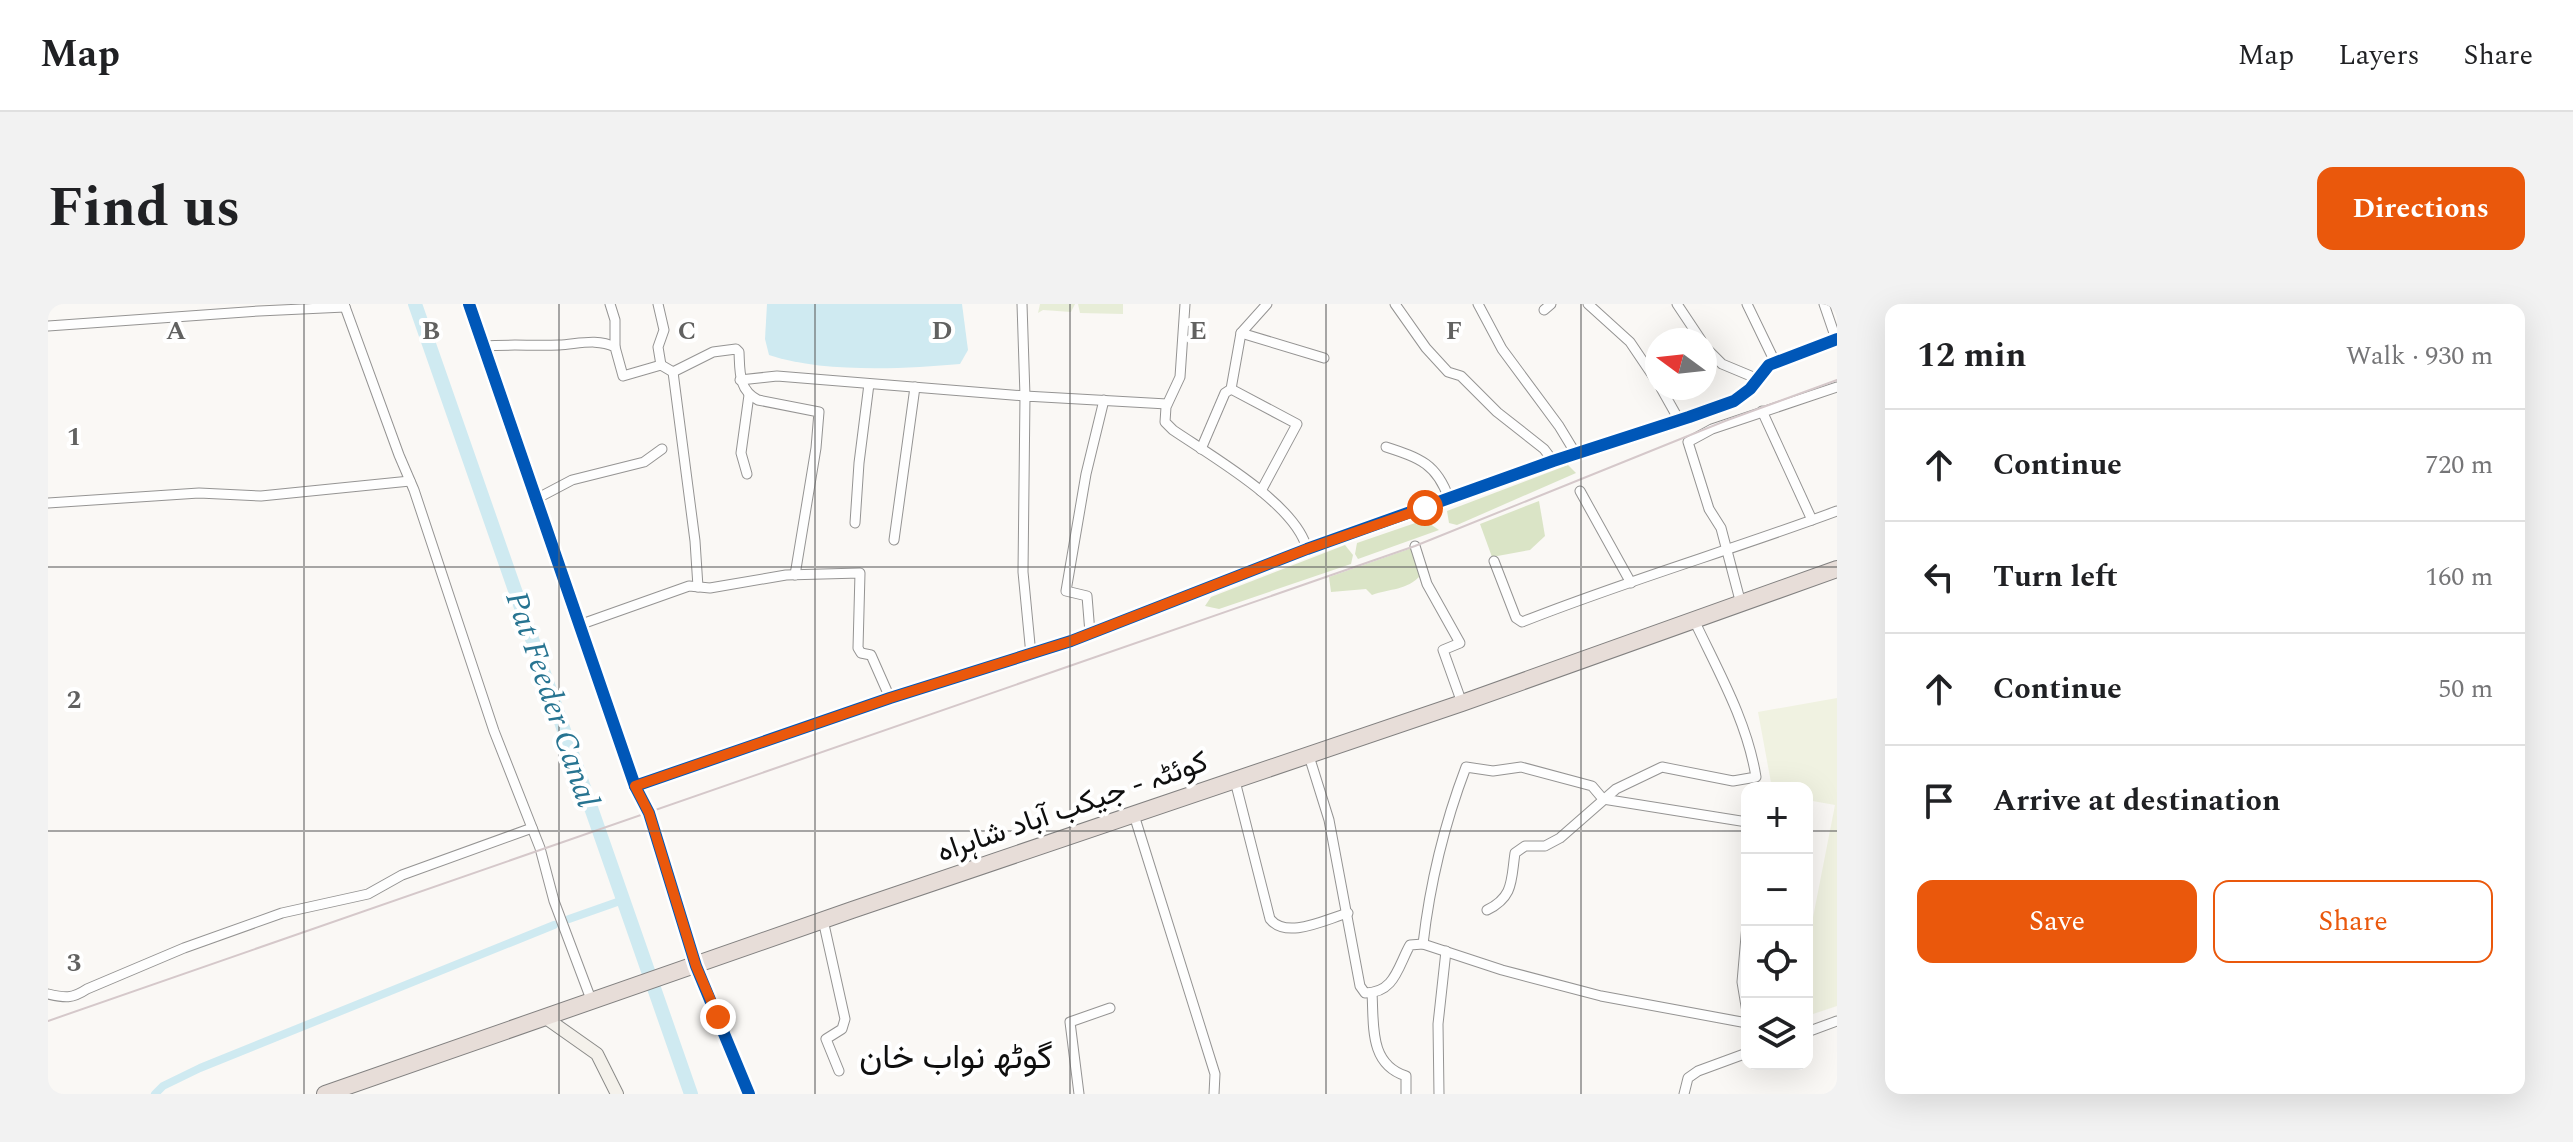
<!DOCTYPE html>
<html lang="en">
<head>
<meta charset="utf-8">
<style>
  :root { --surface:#fff; --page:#f2f2f2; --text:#202124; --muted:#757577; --line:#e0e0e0; --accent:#ea580c }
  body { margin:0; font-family:Spectral,Vazirmatn,serif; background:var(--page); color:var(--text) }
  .controls { position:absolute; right:24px; bottom:24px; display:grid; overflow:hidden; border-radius:16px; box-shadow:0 8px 32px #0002 }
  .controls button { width:72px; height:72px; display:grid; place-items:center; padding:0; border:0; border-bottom:2px solid var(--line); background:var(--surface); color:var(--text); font:40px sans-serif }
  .compass { position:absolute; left:1597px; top:24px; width:72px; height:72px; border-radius:50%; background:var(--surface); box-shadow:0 8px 32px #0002; rotate:285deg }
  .stop { position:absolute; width:24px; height:24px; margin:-18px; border:6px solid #ea580c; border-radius:50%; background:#fff }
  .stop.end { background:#ea580c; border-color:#fff; box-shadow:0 2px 8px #0008 }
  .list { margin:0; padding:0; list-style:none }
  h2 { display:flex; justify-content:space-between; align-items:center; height:104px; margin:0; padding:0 32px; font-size:34px }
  h2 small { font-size:26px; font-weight:400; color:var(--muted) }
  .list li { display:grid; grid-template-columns:52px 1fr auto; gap:24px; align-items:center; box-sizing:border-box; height:112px; padding:0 32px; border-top:2px solid var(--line) }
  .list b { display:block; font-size:30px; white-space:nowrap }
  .list em { font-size:26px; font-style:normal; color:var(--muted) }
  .actions { display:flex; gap:16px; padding:24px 32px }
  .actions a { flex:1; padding:18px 0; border:2px solid var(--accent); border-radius:16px; text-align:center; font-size:28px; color:var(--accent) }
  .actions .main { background:var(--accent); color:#fff }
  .icon { flex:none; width:44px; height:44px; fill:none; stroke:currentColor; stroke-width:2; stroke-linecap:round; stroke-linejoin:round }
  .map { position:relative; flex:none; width:1789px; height:790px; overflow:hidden; border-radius:16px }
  header { display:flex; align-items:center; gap:48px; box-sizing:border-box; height:112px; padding:0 40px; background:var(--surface); border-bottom:2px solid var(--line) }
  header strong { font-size:38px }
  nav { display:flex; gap:44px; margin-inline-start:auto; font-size:28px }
  .intro { display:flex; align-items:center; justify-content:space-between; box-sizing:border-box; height:192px; padding:0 48px }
  h1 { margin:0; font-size:56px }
  .button { padding:20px 36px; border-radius:16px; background:var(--accent); color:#fff; font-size:28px; font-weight:700 }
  main { display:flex; gap:48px; padding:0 48px }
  aside { flex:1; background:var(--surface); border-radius:16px; box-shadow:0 8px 32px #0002 }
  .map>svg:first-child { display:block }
  .green { fill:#e7edd7 }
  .forest { fill:#dae4c6 }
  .pitch { fill:#f0f2e1 }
  .water { fill:#cfeaf1 }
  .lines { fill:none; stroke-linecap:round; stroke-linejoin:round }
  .canal { stroke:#cfeaf1; stroke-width:8 }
  .river { stroke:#cfeaf1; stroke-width:14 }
  .street-casing { stroke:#959493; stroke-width:11 }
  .secondary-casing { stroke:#8b8b89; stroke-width:14 }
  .highway-casing { stroke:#828180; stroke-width:18 }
  .street { stroke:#fefefe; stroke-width:9 }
  .secondary { stroke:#f4f1eb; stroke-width:12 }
  .highway { stroke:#e7ddd8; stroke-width:16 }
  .rail { stroke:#d5c8ca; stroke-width:2 }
  .cycleway-casing { stroke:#fff; stroke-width:17 }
  .cycleway { stroke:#0057b8; stroke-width:12 }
  .route { stroke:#ea580c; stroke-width:10 }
  .grid { fill:none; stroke:#616160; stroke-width:2; stroke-opacity:0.55 }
  .labels { text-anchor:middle; stroke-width:8; stroke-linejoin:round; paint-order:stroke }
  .street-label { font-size:30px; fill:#0f0f0f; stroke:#fff }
  .water-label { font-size:32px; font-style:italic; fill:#277491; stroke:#fff }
  .quarter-label { font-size:34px; fill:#0f0f0f; stroke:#fff }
  .grid-label { font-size:26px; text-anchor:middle; font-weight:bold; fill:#616160; stroke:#fff; stroke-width:8; stroke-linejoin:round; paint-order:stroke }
</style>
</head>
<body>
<header>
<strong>Map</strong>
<nav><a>Map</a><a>Layers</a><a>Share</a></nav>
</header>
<div class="intro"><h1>Find us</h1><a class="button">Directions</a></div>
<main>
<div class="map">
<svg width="1789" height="790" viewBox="0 0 1789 790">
  <rect width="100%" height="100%" fill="#faf8f5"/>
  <!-- green -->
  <g class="green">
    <path d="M992,0H1027L1023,8L995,6L990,9Z"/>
    <path d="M1030,0H1075V10L1032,9Z"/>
  </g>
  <!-- forest -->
  <g class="forest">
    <path d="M1520,161L1528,169L1409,221L1401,219L1399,207Z"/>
    <path d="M1491,197L1497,232L1482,246L1444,253L1432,220Z"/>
    <path d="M1376,216L1391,226L1310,255L1307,250L1309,239Z"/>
    <path d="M1297,241L1305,251L1303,260L1171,305L1157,302L1163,293Z"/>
    <path d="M1364,244L1373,271C1358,287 1343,284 1324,291L1318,285L1283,288L1281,273Z"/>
  </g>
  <!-- pitch -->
  <path class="pitch" d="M1789,394V702L1759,712V644L1787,501L1759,496V484H1724L1710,408Z"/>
  <!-- water -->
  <path class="water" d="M719,0H914L920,46L912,60C856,65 774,69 721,51L717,35Z"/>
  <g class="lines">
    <!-- canal -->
    <g class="canal">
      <path d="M521,615L575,596"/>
      <path d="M107,790L115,782L152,764L506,621"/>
    </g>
    <!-- river -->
    <path class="river" d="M367,0L643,790"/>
    <!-- street casing -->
    <g class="street-casing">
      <g id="street">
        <path d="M296,0L351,151L366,186L446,427L492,544L506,597L544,698"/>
        <path d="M562,0L567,16V43"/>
        <path d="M610,0L616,26L610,43L613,61"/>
        <path d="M1137,0L1132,73L1118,103L1117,118L1125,126C1163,152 1248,200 1259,245"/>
        <path d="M1347,0L1378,44L1400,68L1413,72L1449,108L1496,145L1505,157"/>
        <path d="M1430,0L1454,45L1511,122L1528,150"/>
        <path d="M1540,0L1582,38L1609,78"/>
        <path d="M1629,0L1653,36"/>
        <path d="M1699,0L1727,58"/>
        <path d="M1776,0L1788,35"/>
        <path d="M1496,6L1503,0"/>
        <path d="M0,22L211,7L297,3"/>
        <path d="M1193,29L1276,54"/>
        <path d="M436,42C461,40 486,42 511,41C530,40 549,34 567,43L575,72L613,61L625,68"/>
        <path d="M1657,43L1674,60L1710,75"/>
        <path d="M625,68L665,48L688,45L691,48C692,67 690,86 710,96L771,108L768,144L747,271"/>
        <path d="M625,68L647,237L650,283"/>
        <path d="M692,76L729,72L977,92L974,0"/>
        <path d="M1613,84L1631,116"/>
        <path d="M1183,85L1249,120L1213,187"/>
        <path d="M1714,107L1764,216"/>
        <path d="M1338,143C1372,154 1389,160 1401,195"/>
        <path d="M1153,145L1177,89L1183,85L1193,29L1219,0"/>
        <path d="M699,170L693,149L701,91"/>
        <path d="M1532,187L1583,279"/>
        <path d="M488,195L524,176L596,158L614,145"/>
        <path d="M0,199L151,189L213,192L362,177"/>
        <path d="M807,219L811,159L821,80"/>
        <path d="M846,236L867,83"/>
        <path d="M1367,242L1379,280L1412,339L1395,346L1414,399"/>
        <path d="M1446,257L1468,314L1474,318C1577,277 1684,246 1789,207"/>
        <path d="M1693,300L1673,224L1661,205L1640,138L1664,125L1789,83"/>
        <path d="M531,321L641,282L662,284L738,271L812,269L810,344L813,349L823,351L842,394"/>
        <path d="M1042,329L1039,292L1018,287L1038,170L1056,96"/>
        <path d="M983,351L975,268L977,92L1119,100"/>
        <path d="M1261,452L1281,516L1312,682L1317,689C1347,689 1350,662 1362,641L1375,640"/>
        <path d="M1187,477L1222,615C1239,636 1278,615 1300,609"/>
        <path d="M587,482L842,394L1023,337L1259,245L1505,157L1641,113L1686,97L1702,85L1721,61L1789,35"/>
        <path d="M1086,511L1167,770L1166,790"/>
        <path d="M1699,518L1555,495L1544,482L1473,463L1445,467L1418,463C1396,521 1382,579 1375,640L1454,666L1553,692L1699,719"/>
        <path d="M1439,606C1466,593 1463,576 1467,549L1477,542H1497L1512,534L1568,485L1614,463L1685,477L1708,473C1699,417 1670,367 1646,316"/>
        <path d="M775,616L797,715L794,725L778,735L791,767"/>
        <path d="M1699,621L1694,678L1699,708"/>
        <path d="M1324,689C1326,722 1321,760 1358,772V790"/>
        <path d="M0,690C17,694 24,695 39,685L136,644L234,609L320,590L354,571L484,524"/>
        <path d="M1759,728L1789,717"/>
        <path d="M1031,790L1022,718L1062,704"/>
        <path d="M1391,790L1390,720L1398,647"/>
        <path d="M1636,790L1640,774L1650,767L1699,749"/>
      </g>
    </g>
    <!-- secondary casing -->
    <g class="secondary-casing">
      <g id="secondary">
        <path d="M421,0L587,482L601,509L648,662L701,790"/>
        <path d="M498,714L549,750L569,790"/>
      </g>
    </g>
    <!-- highway casing -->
    <g class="highway-casing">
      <path id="highway" d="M277,790L804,606L1414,399L1789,265"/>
    </g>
    <!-- street -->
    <use href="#street" class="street"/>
    <!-- secondary -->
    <use href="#secondary" class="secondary"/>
    <!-- highway -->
    <use href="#highway" class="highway"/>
    <!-- rail -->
    <path class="rail" d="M0,717L1367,242L1677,117L1789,76"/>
    <!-- cycleway casing -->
    <g class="cycleway-casing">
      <g id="cycleway">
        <path d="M421,0L587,482L601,509L648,662L701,790"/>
        <path d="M587,482L842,394L1023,337L1259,245L1505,157L1641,113L1686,97L1702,85L1721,61L1789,35"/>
      </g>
    </g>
    <!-- cycleway -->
    <use href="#cycleway" class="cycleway"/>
  </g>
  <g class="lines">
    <!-- route -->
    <path class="route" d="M670,713L648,662L601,509L587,482L842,394L1023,337L1259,245L1377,204"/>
  </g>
  <!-- grid -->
  <path class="grid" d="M256,0V790M511,0V790M767,0V790M1022,0V790M1278,0V790M1533,0V790M0,263H1789M0,527H1699M1759,527H1789"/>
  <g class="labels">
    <!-- street labels -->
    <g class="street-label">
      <text transform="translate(1024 502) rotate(-19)" y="10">کوئٹہ - جیکب آباد شاہراہ</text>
    </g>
    <!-- water labels -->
    <g class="water-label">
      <text transform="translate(505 395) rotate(71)" y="11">Pat Feeder Canal</text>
    </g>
    <!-- quarter labels -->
    <g class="quarter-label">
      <text x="908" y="764">گوٹھ نواب خان</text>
    </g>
  </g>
  <g class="grid-label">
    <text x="128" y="35">A</text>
    <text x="383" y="35">B</text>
    <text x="639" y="35">C</text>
    <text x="894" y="35">D</text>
    <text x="1150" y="35">E</text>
    <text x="1406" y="35">F</text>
    <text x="26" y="141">1</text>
    <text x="26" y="404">2</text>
    <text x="26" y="667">3</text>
  </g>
</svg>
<div class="controls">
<button>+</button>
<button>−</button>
<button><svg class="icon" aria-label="locate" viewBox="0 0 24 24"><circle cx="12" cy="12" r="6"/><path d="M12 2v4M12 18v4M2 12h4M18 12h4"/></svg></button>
<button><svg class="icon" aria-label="layers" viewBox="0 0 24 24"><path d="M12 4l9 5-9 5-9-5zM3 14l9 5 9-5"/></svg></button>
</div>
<svg class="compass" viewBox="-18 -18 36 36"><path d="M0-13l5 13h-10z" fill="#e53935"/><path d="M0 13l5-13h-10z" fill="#757577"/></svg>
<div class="stop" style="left:1377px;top:204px"></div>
<div class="stop end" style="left:670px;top:713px"></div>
</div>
<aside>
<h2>12 min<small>Walk · 930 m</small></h2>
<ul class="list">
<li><svg class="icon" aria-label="ahead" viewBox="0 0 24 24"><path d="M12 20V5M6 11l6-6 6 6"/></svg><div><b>Continue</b></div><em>720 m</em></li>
<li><svg class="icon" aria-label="left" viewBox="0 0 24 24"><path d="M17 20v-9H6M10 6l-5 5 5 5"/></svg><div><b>Turn left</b></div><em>160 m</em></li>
<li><svg class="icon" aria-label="ahead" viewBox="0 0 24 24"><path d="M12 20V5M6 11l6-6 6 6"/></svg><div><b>Continue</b></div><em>50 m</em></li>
<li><svg class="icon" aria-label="arrive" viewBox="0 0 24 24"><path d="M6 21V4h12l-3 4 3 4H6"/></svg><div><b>Arrive at destination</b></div></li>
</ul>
<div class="actions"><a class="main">Save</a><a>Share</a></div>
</aside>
</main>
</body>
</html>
